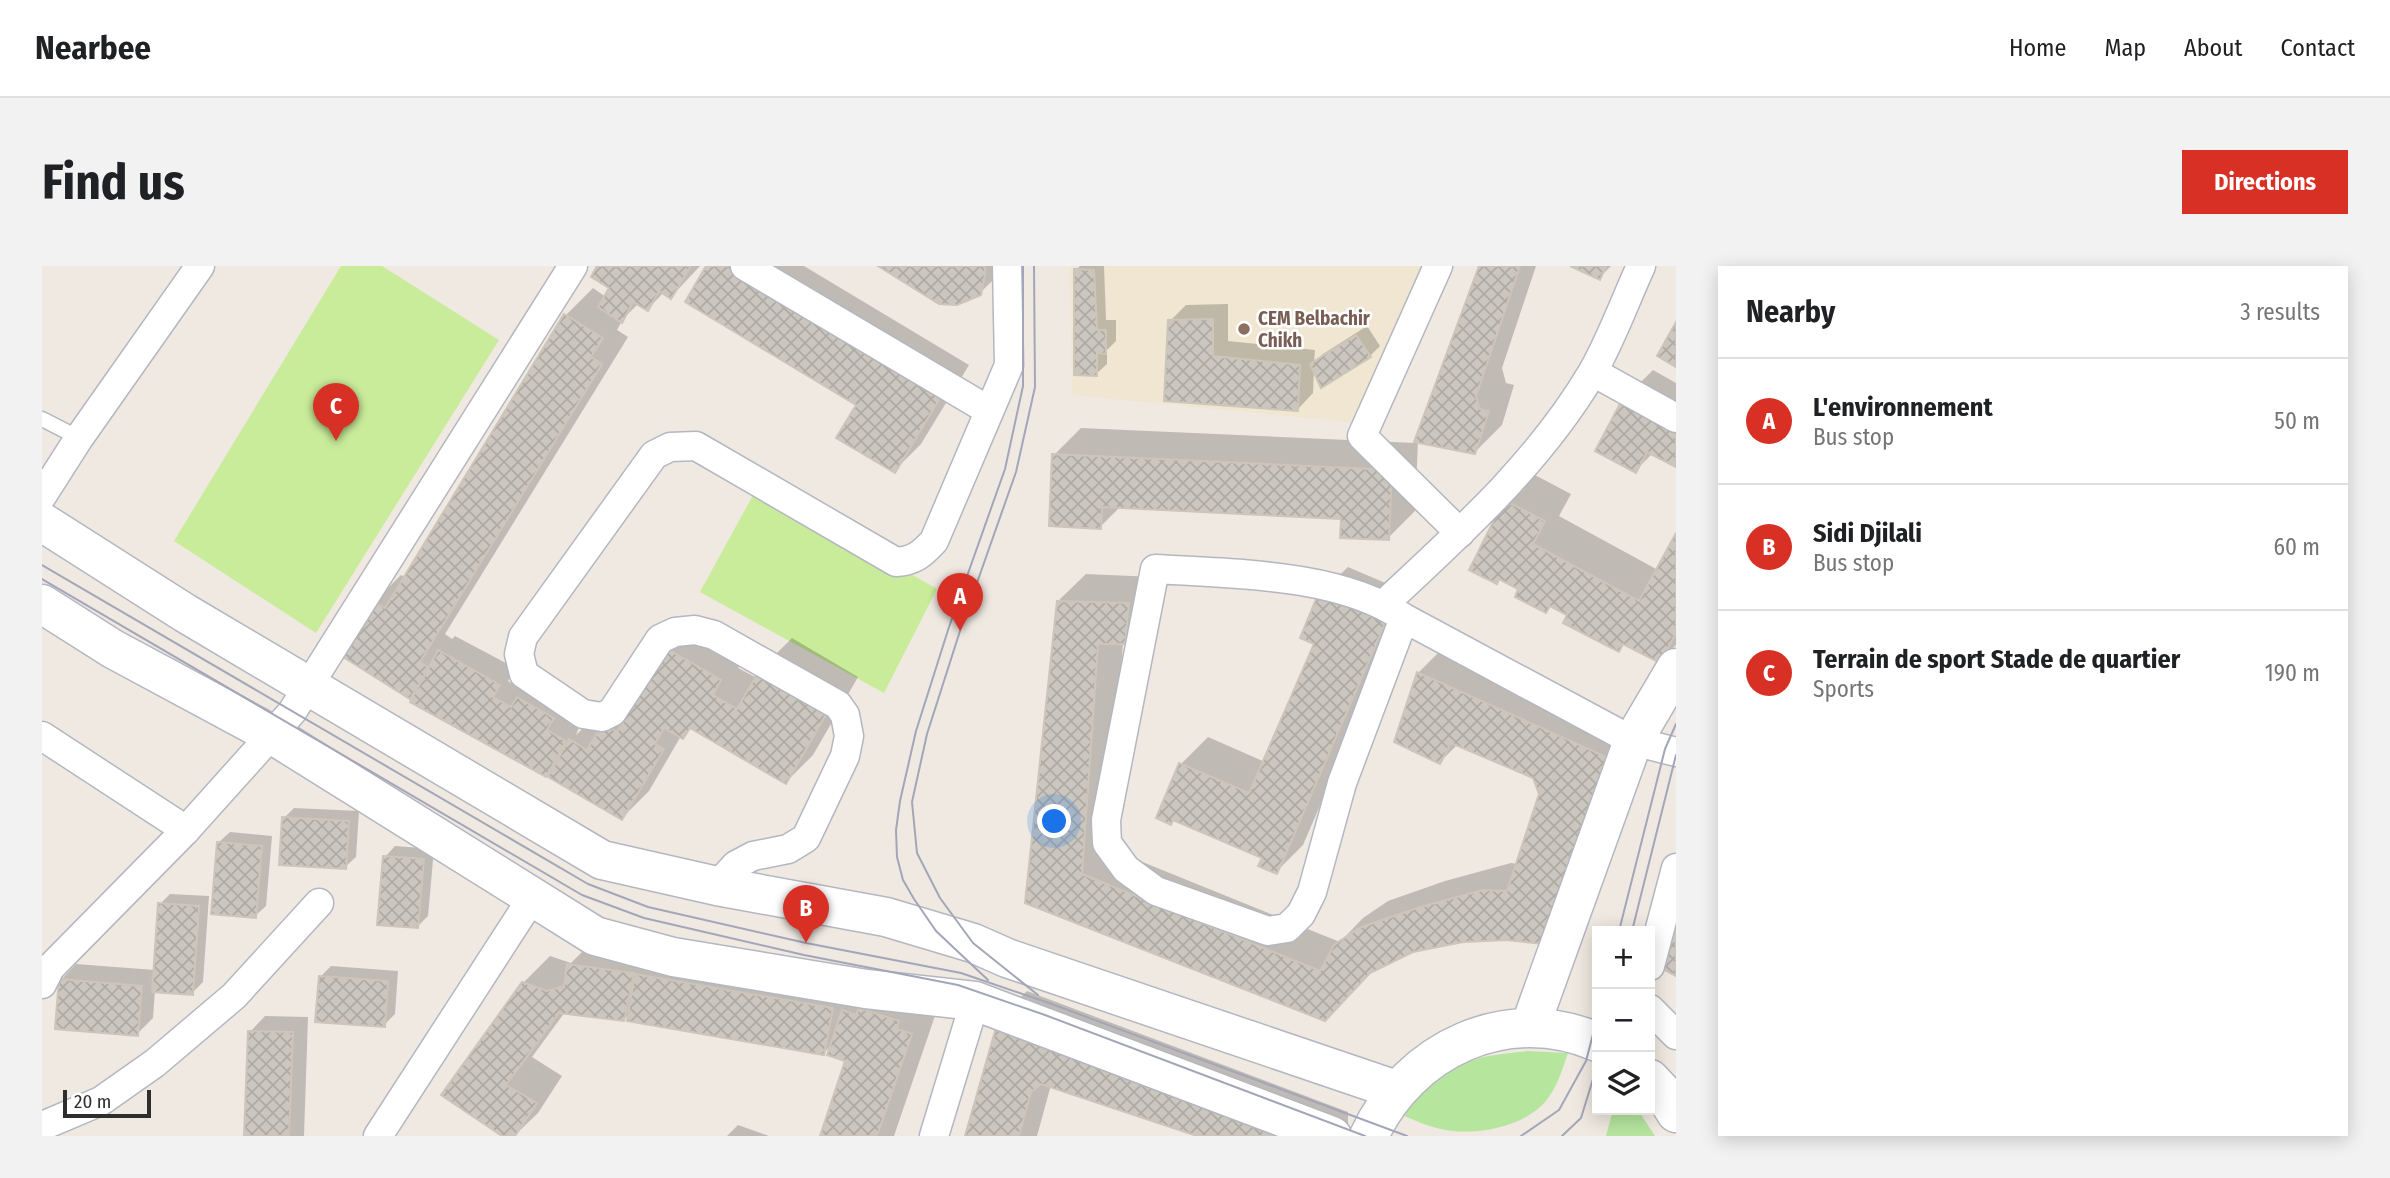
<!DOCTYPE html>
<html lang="en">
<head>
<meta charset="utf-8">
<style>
  :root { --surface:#fff; --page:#f2f2f2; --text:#202124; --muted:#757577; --line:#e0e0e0; --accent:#d93025 }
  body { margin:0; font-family:"Fira Sans Condensed",sans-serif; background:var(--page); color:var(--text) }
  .controls { position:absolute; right:21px; bottom:21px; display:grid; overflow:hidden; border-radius:0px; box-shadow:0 4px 18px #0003 }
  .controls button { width:63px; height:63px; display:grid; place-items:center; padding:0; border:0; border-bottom:2px solid var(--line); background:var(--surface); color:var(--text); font:35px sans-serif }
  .scale { position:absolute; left:21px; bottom:18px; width:88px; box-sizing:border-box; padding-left:7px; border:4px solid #2e2e2e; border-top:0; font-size:19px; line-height:24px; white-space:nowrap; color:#2e2e2e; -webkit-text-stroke:5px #fff; paint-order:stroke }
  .you { position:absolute; left:1013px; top:556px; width:24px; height:24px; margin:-18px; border:5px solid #fff; border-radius:50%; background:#1a73e8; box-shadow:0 0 0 10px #1a73e833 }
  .badge { display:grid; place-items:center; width:46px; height:46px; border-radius:50%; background:var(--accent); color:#fff; font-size:23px; font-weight:700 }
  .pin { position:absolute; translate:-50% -58px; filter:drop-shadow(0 2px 4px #0008) }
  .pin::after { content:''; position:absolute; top:37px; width:24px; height:21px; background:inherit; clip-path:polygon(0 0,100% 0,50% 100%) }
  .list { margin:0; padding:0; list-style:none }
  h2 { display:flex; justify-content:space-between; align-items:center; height:91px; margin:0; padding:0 28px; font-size:30px }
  h2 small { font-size:23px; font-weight:400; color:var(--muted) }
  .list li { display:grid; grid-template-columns:46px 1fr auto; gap:21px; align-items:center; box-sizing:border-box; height:126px; padding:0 28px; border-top:2px solid var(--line) }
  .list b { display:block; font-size:26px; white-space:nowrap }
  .list p { margin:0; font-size:23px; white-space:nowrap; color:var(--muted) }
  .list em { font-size:23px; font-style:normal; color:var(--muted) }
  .icon { flex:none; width:38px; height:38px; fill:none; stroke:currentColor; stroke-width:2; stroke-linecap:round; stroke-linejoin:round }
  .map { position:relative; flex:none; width:1634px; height:870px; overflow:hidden; border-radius:0px }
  header { display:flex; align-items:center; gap:42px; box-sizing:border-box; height:98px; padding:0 35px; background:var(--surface); border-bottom:2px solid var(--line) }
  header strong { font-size:33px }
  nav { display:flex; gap:38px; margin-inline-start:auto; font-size:24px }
  .intro { display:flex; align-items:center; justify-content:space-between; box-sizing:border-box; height:168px; padding:0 42px }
  h1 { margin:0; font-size:49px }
  .button { padding:18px 32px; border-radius:0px; background:var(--accent); color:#fff; font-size:24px; font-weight:700 }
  main { display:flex; gap:42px; padding:0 42px }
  aside { flex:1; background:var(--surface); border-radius:0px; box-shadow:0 4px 18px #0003 }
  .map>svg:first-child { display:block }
  .education { fill:#f0e6d1 }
  .grass { fill:#b6e59e }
  .pitch { fill:#c9ec9a }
  .shadow { fill:#0003 }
  .building { fill:url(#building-cross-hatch); stroke:#cbc5ba; stroke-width:2 }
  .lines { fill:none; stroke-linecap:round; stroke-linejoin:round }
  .service-casing { stroke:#b4b7c1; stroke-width:17 }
  .minor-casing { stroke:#b4b7c1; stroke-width:31 }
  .secondary-casing { stroke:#b4b7c1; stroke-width:41 }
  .service { stroke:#fff; stroke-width:14 }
  .minor { stroke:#fff; stroke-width:28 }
  .secondary { stroke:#fff; stroke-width:38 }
  .tram { stroke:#a3a6b8; stroke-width:2 }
  .education-dot { fill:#8d6e63; stroke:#fff; stroke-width:2.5 }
  .labels { text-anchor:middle; stroke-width:5; stroke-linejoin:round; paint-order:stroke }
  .education-label { font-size:19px; font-weight:bold; fill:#785e54; stroke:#fff; text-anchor:start }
</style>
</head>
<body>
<header>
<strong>Nearbee</strong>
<nav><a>Home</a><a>Map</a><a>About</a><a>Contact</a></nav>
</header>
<div class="intro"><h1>Find us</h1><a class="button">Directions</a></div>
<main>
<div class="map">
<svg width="1634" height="870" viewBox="0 0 1634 870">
  <defs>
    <pattern id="building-cross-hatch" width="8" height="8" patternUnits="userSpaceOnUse" patternTransform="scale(1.75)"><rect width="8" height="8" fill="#cbc7bf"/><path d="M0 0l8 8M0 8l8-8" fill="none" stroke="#afaba4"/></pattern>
  </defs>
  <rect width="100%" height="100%" fill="#efe9e1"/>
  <!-- education -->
  <path class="education" d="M1028,0H1400L1338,159L1030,129Z"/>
  <!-- grass -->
  <g class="grass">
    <path d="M1485,785L1526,787C1520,804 1515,822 1503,836C1483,859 1441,868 1412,865C1394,864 1377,856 1360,849C1380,825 1410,799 1441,791C1455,788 1470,787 1485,785Z"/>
    <path d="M1571,844H1596L1613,870H1564Z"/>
  </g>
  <!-- pitch -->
  <g class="pitch">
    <path d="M299,0H340L457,74L274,367L132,275Z"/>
    <path d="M716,220L895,323L842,427L658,326Z"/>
  </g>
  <!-- shadow -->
  <g class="shadow">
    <path d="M558,0H658L629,31L622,26L606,43L597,37L581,53L575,64L586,71L403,368L410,373L413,370L473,402L466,415L538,459L534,469L652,356L705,387L696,402L715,412L723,399L750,372L816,411L771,489L744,516L650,461L639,470L607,525L580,552L513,500L504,509L376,422L368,431L332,336L359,309L363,311L524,49L551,22L564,31L570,21Z"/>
    <path d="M666,0H762L927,99L879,178L852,205L816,138Z"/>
    <path d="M840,0H965L938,27Z"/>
    <path d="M1038,0H1062L1064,54H1074V75L1065,84V98L1054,108L1034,4Z"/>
    <path d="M1439,0H1494L1460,102L1464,117L1472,119L1460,159L1433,186L1376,175L1373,245L1346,272L1300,251L1079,240L1058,261L1012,189L1039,162L1373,177Z"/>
    <path d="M1532,0H1569L1557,12Z"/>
    <path d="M1186,38V75L1273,84L1272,96L1281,88L1325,60L1338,80L1328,90L1272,103L1271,127L1256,143L1124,133L1128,55L1144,39Z"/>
    <path d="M1611,104L1634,117V199L1611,187L1593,205L1584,131Z"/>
    <path d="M1491,208L1529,228L1517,250L1616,304L1634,271V379L1617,395L1584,377L1576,384L1528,348L1510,339L1504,345L1479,322L1459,312L1454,316L1464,235Z"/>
    <path d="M1306,301L1369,328L1261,579L1234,606L1222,591L1133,552L1128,557L1139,498L1166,471L1223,496L1274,377L1279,327Z"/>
    <path d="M1044,308L1113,311L1110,350L1081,377L1066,582L1298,676L1321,652L1346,635L1403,615L1469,597L1476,598L1499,528L1492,511L1416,478L1398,496L1376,407L1403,380L1595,466L1464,672L1420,674L1370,684L1331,704L1310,726L985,636L1016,335Z"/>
    <path d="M252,542L317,545L314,591L303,601L242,552Z"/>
    <path d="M188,566L230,570L224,640L213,650L177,576Z"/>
    <path d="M353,580L392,583L386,650L376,660L343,591Z"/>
    <path d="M128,628L167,630L161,716L150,727L113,724L111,752L95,768L19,714L34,698L113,704L118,638Z"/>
    <path d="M554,672L896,741L852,870H780L806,794L790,778L782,787L588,748L582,753L523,746L490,791L520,810L496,847L472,870L402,829L481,717L508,690L529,697Z"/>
    <path d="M289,700L356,705L353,748L342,759L278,711Z"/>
    <path d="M985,725L1306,846V870L1009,819L995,870H925L958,752Z"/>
    <path d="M223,750L266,751L262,870H204L208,766Z"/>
    <path d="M696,859L727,870H685Z"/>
  </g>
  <!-- building -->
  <g class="building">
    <path d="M555,0H649L629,33L617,25L606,45L591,36L580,57L556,41L567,22L549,11Z"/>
    <path d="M664,0H690L901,127L853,207L794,172L814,139L643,36Z"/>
    <path d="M836,0H943V8L939,29L915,39L897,38Z"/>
    <path d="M1437,0H1478L1434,130L1438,143L1447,145L1433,188L1372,176Z"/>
    <path d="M1528,0H1564L1558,14Z"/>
    <path d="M1032,3L1052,4L1055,64H1064V88L1055,87V110L1032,109Z"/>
    <path d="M522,48L561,72L549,91L560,98L378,396L387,402L368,433L298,389L331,335L343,342Z"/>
    <path d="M1171,53V90L1258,99L1256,145L1122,135L1126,54Z"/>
    <path d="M1634,56V101L1615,90Z"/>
    <path d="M1314,69L1329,91L1279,122L1268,98Z"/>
    <path d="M1582,130L1634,158V201L1605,186L1594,207L1553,185Z"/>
    <path d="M1010,188L1350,204L1347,274L1298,272L1299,253L1060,241L1059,263L1007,260Z"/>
    <path d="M1462,234L1503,255L1491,278L1597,335L1634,267V367L1618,397L1581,378L1577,386L1521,357L1525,349L1508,340L1504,347L1473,331L1476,323L1457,313L1455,318L1427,304Z"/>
    <path d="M1277,326L1344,355L1235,608L1216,600L1220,592L1131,554L1129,559L1114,552L1137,497L1207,527L1272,378L1258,372Z"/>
    <path d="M1015,335L1087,337L1083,378H1056L1040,608L1278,705L1292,679L1317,662L1375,642L1441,624L1465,625L1497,528L1491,512L1409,477L1398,498L1352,476L1375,406L1569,493L1502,678L1464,674L1421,676L1371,686L1328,707L1283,755L983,637Z"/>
    <path d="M624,382L679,414L671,429L695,443L721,398L790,438L744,518L648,462L641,473L622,462L613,478L622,483L580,554L506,511L527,473L545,484L561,457L575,466Z"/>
    <path d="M396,384L458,419L451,431L469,441L475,431L512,452L505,464L524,475L504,511L368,436Z"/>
    <path d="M240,551L307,555L304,603L237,599Z"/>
    <path d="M175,576L220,580L214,652L169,648Z"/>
    <path d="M341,590L382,593L376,662L335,659Z"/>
    <path d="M116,637L157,640L151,729L110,726Z"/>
    <path d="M1634,650V710L1617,701Z"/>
    <path d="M525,698L592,707L582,755L517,747L464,819L495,837L473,870H460L399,829L480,716L505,725L522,720Z"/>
    <path d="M593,708L791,742L782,789L585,755Z"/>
    <path d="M277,710L346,715L343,761L273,756Z"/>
    <path d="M17,713L100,720L96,770L13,763Z"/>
    <path d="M817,742L857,755L855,763L870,768L835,870H778L803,795L785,789L800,744L814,749Z"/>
    <path d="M957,751L1272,870H1155L999,818L989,826L977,870H923Z"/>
    <path d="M206,765L251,766L247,870H202Z"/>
  </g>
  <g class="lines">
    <!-- service casing -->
    <g class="service-casing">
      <path id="service" d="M0,153L37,172"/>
    </g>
    <!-- minor casing -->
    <g class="minor-casing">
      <g id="minor">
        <path d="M703,0L946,144"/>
        <path d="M1396,0L1320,170L1418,267"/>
        <path d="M1551,106L1634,152"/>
        <path d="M0,230L37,172L158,0"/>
        <path d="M1342,338C1418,267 1496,198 1550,107C1569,74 1583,35 1599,0"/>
        <path d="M1362,352L1300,517L1270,626L1259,648L1245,662L1226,665L1114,625L1084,603L1065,577L1064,554L1113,303C1190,308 1298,307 1362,352L1591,475L1634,486"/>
        <path d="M0,470L144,564"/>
        <path d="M675,620L694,599L711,590L746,583L764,572L803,490L807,470L803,449L796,439L672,369L653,364L633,366L618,373L570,446L560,451L541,448L482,408L477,388L481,371L612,189L628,181L654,180L854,296C872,295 880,288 892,275L967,99L965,0"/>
        <path d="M1608,700L1634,602"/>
        <path d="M0,718L8,702L144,564L250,446L531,0"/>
        <path d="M1608,743L1634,769"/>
        <path d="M5,858L59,835L113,797L192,730L277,637"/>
        <path d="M336,870L490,632"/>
        <path d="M892,870L933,735"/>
      </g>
    </g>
    <!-- secondary casing -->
    <g class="secondary-casing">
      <g id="secondary">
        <path d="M0,256L143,347L560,594L675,620L844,651L931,677L965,692L1354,824"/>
        <path d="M0,338L71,383L231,469L553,670L631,691L824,723L933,735L1290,870"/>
        <path d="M1488,761L1591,475L1634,402"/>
        <path d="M1608,813L1623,829L1634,847"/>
        <path d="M1327,870C1367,783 1465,737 1555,776"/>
      </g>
    </g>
    <!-- service -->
    <use href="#service" class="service"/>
    <!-- minor -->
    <use href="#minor" class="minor"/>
    <!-- secondary -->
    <use href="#secondary" class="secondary"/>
    <!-- tram -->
    <g class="tram">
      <path d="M992,0L993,121L974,206L918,365L885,468L870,536L875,587L898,632L931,677L996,729"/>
      <path d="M0,299L546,618L606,641L764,677L919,707L1007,737L1365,870"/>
      <path d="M0,313L540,629L602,652L762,689L916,719L1003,749L1323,870"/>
      <path d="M1577,665L1623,483L1634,458"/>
      <path d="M1590,665L1634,489"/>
      <path d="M946,714L894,665L872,633L861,614L855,591L854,564L858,535L874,465L907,361L963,203L981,120V0"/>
      <path d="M1479,870L1517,844L1544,795L1555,753"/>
      <path d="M1520,870L1539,852L1555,800"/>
    </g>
  </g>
  <!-- markers -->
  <circle class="education-dot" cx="1202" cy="63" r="7"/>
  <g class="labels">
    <!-- education labels -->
    <g class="education-label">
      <text x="1216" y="59">CEM Belbachir<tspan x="1216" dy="22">Chikh</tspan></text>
    </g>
  </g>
</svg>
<div class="controls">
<button>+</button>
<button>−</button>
<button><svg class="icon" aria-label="layers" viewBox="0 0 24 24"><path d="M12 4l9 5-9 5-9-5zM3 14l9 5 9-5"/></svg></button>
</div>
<div class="scale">20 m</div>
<div class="you"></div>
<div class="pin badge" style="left:918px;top:365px">A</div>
<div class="pin badge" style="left:764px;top:677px">B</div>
<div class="pin badge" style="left:294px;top:175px">C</div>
</div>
<aside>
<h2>Nearby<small>3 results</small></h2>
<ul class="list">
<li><span class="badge">A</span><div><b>L'environnement</b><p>Bus stop</p></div><em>50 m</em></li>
<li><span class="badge">B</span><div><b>Sidi Djilali</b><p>Bus stop</p></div><em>60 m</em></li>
<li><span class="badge">C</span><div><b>Terrain de sport Stade de quartier</b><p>Sports</p></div><em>190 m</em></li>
</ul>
</aside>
</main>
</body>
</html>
